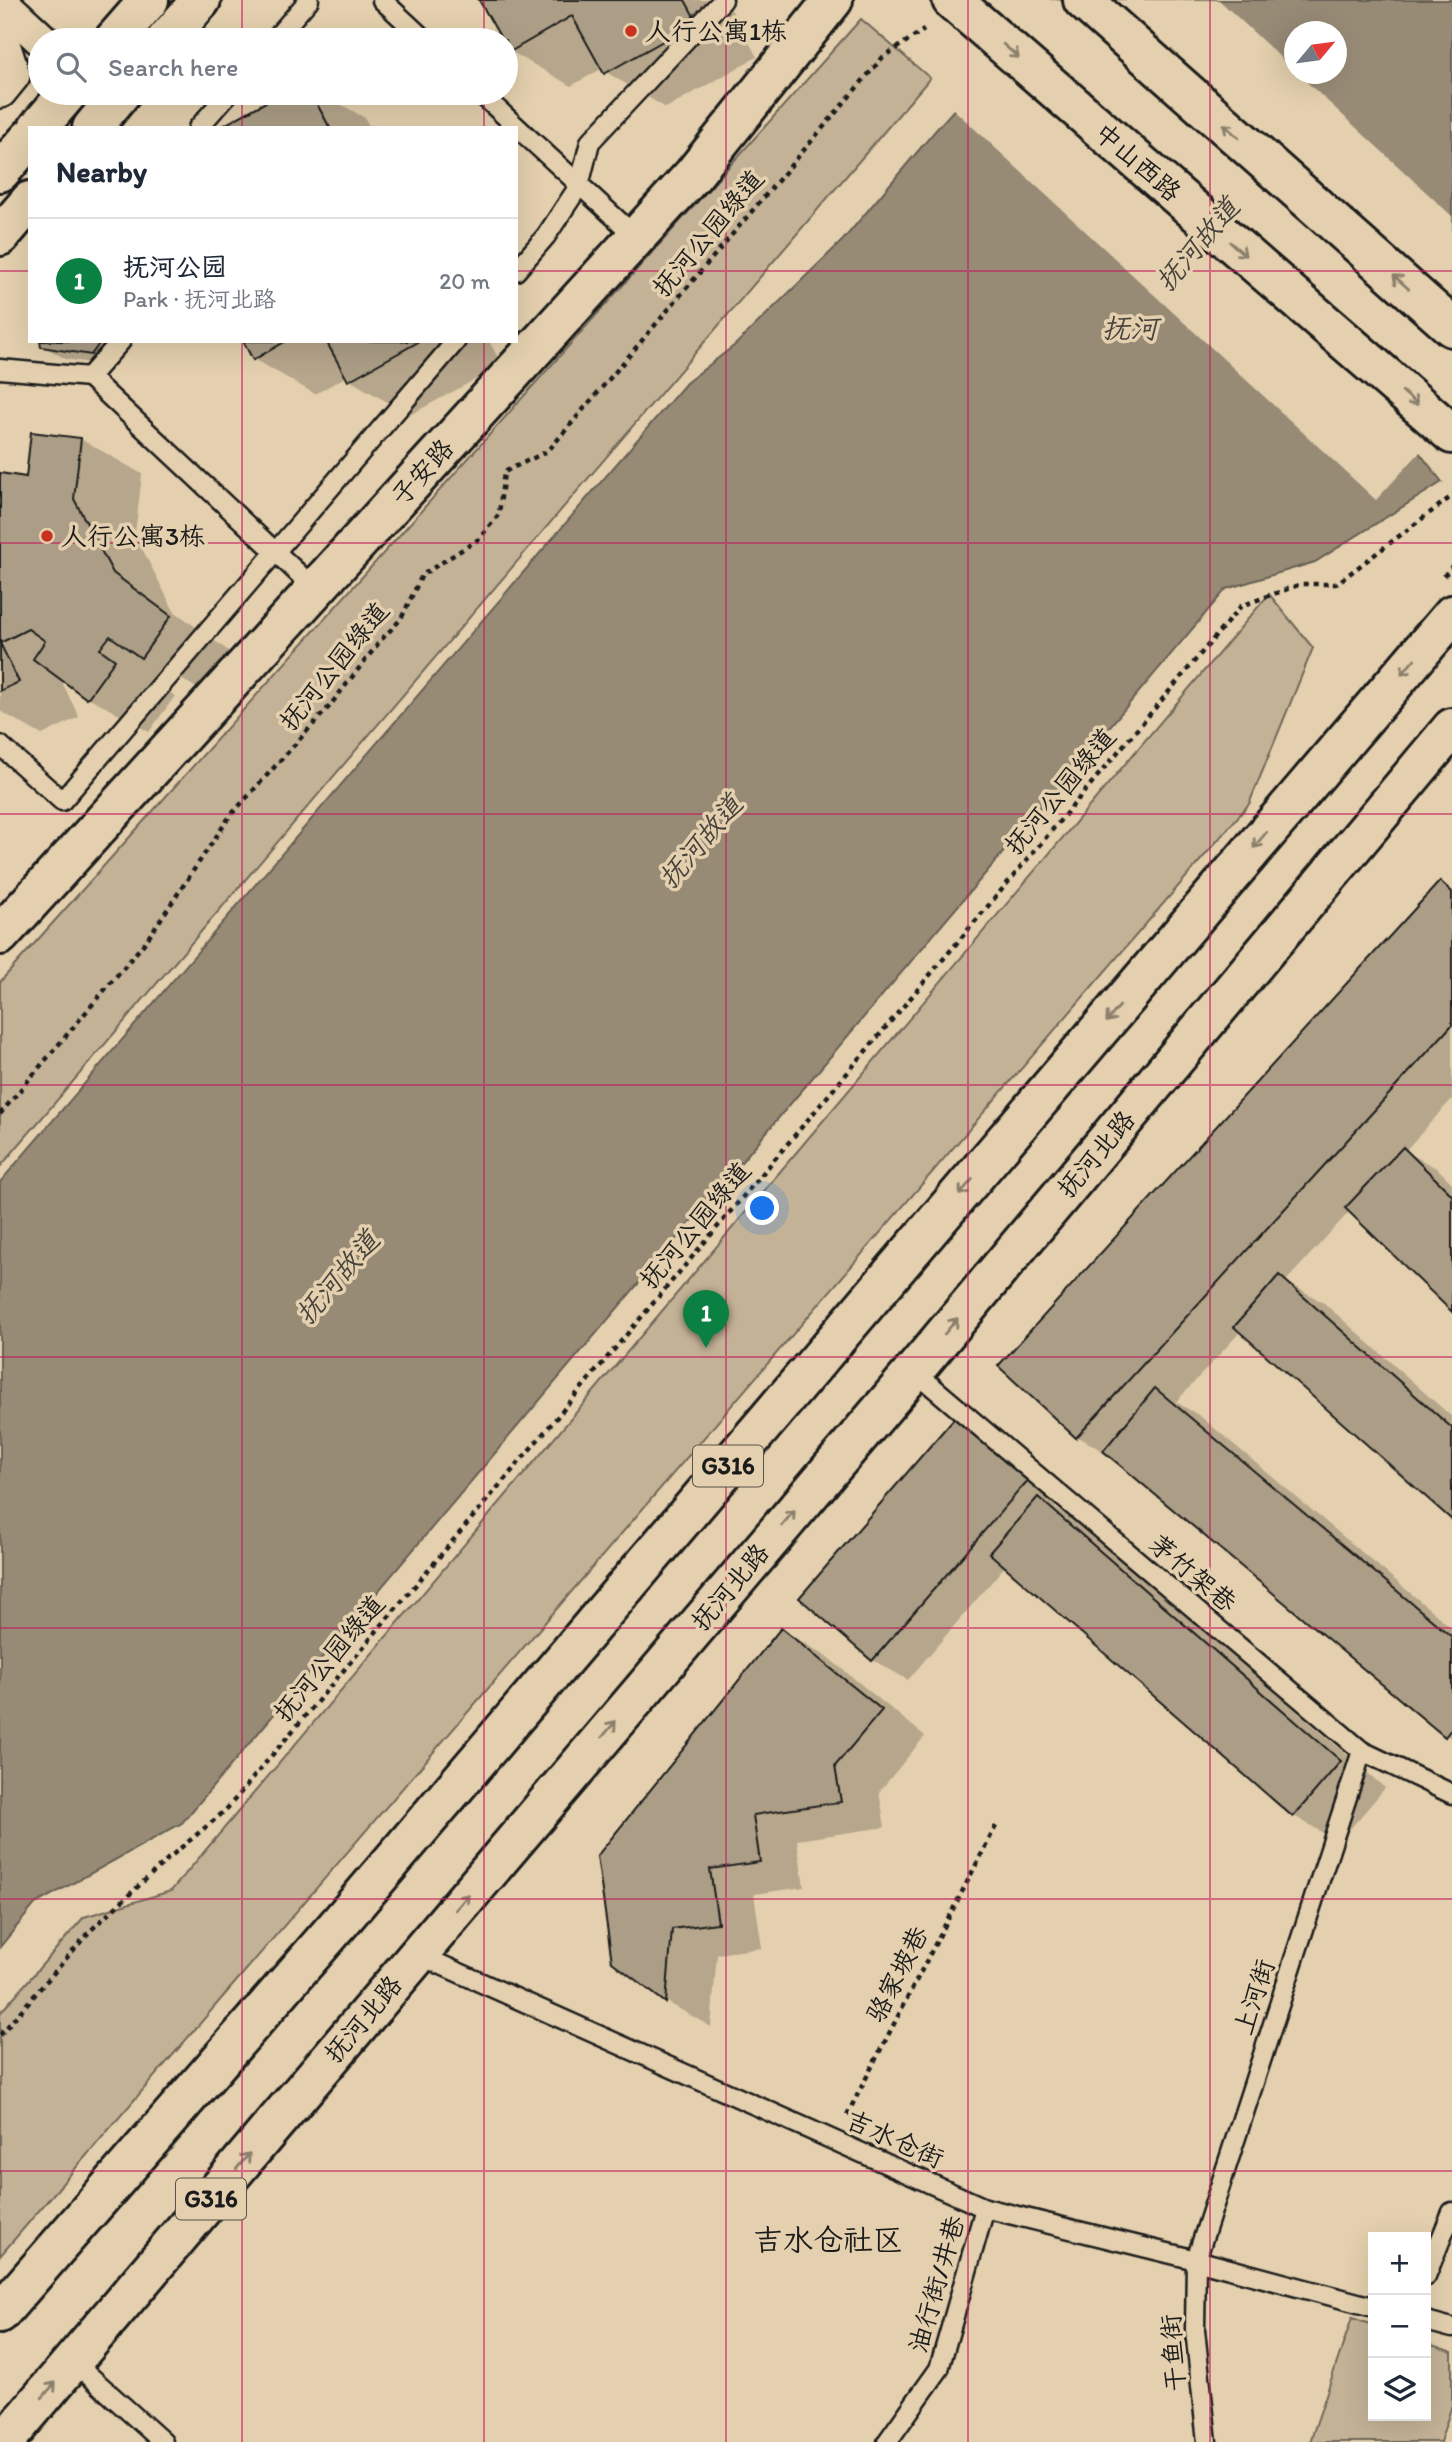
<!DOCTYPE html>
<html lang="en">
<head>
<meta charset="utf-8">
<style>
  :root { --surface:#fff; --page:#f6f6f7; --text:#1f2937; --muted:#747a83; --line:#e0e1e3; --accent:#0b8043 }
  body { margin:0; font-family:Itim,"LXGW WenKai TC",sans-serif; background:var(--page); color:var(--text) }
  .controls { position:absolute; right:21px; bottom:21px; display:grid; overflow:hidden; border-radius:0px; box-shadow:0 7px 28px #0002 }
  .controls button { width:63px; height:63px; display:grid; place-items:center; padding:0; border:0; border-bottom:2px solid var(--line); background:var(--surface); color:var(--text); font:35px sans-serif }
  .compass { position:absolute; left:1284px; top:21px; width:63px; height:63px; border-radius:50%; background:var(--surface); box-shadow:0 7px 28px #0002; rotate:61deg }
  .you { position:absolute; left:763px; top:1209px; width:24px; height:24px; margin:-18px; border:5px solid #fff; border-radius:50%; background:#1a73e8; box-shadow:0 0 0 10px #1a73e833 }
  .badge { display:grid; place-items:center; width:46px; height:46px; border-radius:50%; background:var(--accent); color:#fff; font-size:23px; font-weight:700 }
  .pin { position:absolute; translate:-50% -58px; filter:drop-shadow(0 2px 4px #0008) }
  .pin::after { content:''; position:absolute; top:37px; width:24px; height:21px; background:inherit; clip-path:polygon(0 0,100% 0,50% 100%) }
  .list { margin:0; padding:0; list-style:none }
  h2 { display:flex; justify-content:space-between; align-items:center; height:91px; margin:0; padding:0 28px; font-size:30px }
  h2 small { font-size:23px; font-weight:400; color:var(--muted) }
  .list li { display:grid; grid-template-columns:46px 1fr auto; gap:21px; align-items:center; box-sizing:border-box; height:126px; padding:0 28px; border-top:2px solid var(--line) }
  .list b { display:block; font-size:26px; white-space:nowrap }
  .list p { margin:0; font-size:23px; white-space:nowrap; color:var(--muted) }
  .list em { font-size:23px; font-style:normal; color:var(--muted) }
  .icon { flex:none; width:38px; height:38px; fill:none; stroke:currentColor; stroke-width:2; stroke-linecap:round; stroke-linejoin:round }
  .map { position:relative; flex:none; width:1452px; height:2442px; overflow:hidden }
  .search { position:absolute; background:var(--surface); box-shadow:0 7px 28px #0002; left:28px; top:28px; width:490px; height:77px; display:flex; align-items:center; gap:18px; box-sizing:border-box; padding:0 24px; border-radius:38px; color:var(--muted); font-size:26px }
  .panel { position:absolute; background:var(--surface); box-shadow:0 7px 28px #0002; left:28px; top:126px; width:490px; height:217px; border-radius:0px }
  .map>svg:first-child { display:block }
  .green { fill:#c3b296; stroke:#706759; stroke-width:2 }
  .water { fill:#978b76; stroke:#665f52; stroke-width:2; fill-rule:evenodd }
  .pier { fill:#e4d0ae }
  .shadow { fill:#0003 }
  .building { fill:#ac9e86; stroke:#1c1c1c; stroke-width:2 }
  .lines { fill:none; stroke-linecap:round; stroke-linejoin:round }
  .service-casing { stroke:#1c1c1c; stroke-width:23 }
  .minor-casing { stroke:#1c1c1c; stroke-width:38 }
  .tertiary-casing { stroke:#1c1c1c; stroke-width:44 }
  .secondary-casing { stroke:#1c1c1c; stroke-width:44 }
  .primary-casing { stroke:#1c1c1c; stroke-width:44 }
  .path { stroke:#1c1c1c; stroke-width:4.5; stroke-dasharray:5 5; stroke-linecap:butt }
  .service { stroke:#e4d0ae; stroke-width:18 }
  .minor { stroke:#e4d0ae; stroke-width:33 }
  .tertiary { stroke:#e4d0ae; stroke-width:38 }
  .secondary { stroke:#e4d0ae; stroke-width:38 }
  .primary { stroke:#e4d0ae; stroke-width:38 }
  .oneway { stroke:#8a7f6c }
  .grid { fill:none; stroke:#c2185b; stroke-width:2; stroke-opacity:0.55 }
  .poi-dot { fill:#c8321e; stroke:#e4d0ae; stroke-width:2.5 }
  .labels { text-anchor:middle; stroke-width:7; stroke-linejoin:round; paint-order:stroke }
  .shield { fill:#e4d0ae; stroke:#585248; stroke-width:2 }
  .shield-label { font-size:24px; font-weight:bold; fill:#1c1c1c }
  .poi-label { font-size:26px; fill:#1c1c1c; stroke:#e4d0ae; text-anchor:start }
  .street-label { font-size:26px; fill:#1c1c1c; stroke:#e4d0ae }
  .water-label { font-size:28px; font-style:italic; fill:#47433c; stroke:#e4d0ae }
  .quarter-label { font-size:30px; fill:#1c1c1c; stroke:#e4d0ae }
</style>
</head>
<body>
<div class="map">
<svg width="1452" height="2442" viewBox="0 0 1452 2442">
  <rect width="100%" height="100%" fill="#e4d0ae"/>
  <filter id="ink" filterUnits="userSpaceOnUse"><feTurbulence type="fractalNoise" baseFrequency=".0143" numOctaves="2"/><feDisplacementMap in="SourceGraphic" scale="14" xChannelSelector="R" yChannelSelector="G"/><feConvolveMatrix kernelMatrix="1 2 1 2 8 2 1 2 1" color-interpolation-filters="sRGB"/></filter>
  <g filter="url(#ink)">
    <!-- green -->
    <g class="green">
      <path d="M861,19L930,78L0,1167V982Z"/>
      <path d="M1269,594L1313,648L1249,804L0,2256V2013L84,1917L171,1891Z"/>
      <path d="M1352,2318L1373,2325V2416H1426V2343L1452,2352V2405L1440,2442H1310Z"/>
    </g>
    <!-- water -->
    <path class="water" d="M1051,0H1452V348L1392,417L1442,482L1315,562L1226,589L182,1823L35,1904L0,1947V1182L686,383L735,345L843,240L935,131ZM1294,32H1336V74H1294Z"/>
    <!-- pier -->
    <path class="pier" d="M1046,0H1219L1294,70V74H1298L1452,216V353L1396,417L1422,450L1376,500L951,107Z"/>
    <!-- shadow -->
    <g class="shadow">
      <path d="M481,0H726L757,57L666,108L606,72L603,68L571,86L510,51L506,40H504Z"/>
      <path d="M286,93H321L365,118L370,128H223Z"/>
      <path d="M41,341H134L114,367L66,359L43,346Z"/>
      <path d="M245,341H489L502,365L410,415L349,380L347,376L315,394L254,359Z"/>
      <path d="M81,439L142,474L135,535L174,611L230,652L202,691L169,672L160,685L175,696L149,732L88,697L59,676L79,717L42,735L0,711V475L28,479Z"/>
      <path d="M1440,883L1452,890V1099L1405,1151L1438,1169L1452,1183V1310L1350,1211L1286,1281L1324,1303L1452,1417V1518L1241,1331L1176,1402L1200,1416L1452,1628V1739L1116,1459L1077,1436Z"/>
      <path d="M957,1419L1062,1500L1055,1508L1083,1525L1385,1788L1339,1842L1294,1816L1006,1565L908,1680L873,1660L802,1598Z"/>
      <path d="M782,1630L826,1656L925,1736L879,1792L885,1827L797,1840L804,1887L754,1894L762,1948L717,1954L711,2027L667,2002L614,1961Z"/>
    </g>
    <!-- building -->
    <g class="building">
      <path d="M479,0H685L697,22L604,74L572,16L508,53L506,40H502Z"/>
      <path d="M282,93H311L330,128H219Z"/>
      <path d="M40,341H101L91,355L41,347Z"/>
      <path d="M243,341H286L253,360Z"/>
      <path d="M326,341H420L348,381Z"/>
      <path d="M31,432L81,438L74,499L113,573L171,616L141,658L110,636L100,649L115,660L87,699L33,659L45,641L28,629L0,643L19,682L0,691V473L26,477Z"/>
      <path d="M1440,881L1452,892V1025L1076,1438L998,1366Z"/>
      <path d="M1403,1147L1452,1195V1312L1345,1208Z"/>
      <path d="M1279,1275L1452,1428V1520L1234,1327Z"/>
      <path d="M1155,1388L1452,1637V1728L1445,1737L1103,1451Z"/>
      <path d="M956,1416L1029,1479L872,1661L799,1598Z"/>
      <path d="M1038,1497L1341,1761L1293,1817L989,1553Z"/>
      <path d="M781,1628L882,1710L835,1766L841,1802L753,1815L760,1862L710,1869L718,1923L672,1929L666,2003L612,1962L597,1856Z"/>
    </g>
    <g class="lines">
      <!-- service casing -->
      <g class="service-casing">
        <g id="service">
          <path d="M382,0L425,40"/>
          <path d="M274,40L309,0"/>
          <path d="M480,93L636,237"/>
          <path d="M198,128L229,93"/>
          <path d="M516,271L546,236L579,186L590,142L723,0"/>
          <path d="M0,369L89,377L121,341"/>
          <path d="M89,377L315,589"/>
          <path d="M0,745L62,801L456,341"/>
          <path d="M914,1371L1362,1751L1452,1794"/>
          <path d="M417,1954L985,2208L1196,2260L1373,2307"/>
          <path d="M1426,2276L1452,2212"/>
          <path d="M1426,2321L1452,2328"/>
          <path d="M74,2362L163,2442"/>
          <path d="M887,2442L939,2369L985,2208"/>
          <path d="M1207,2442L1195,2330L1196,2260L1362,1751"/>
        </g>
      </g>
      <!-- minor casing -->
      <g class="minor-casing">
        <g id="minor">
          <path d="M0,1L42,40"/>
          <path d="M0,41L3,44L13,75L0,91"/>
        </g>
      </g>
      <!-- tertiary casing -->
      <g class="tertiary-casing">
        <path id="tertiary" d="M0,935L693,175L833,0"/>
      </g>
      <!-- secondary casing -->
      <g class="secondary-casing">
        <g id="secondary">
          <path d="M952,0L1452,434"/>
          <path d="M1083,0L1452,327"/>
          <path d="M114,40L149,0"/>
          <path d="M166,40L201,0"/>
          <path d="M38,128L68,93"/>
          <path d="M92,128L121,93"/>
          <path d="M0,172L30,138"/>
          <path d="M0,236L30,201"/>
        </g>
      </g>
      <!-- primary casing -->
      <g class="primary-casing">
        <g id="primary">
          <path d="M0,2313L342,1920L1452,615"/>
          <path d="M4,2442L914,1371L1452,728"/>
        </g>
      </g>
      <!-- path -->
      <g class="path">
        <path d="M1444,576L1452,566"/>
        <path d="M0,1114L146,941L230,816L328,708L381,640L401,619L422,575L479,539L499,514L504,472L548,451L883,57L924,30"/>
        <path d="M0,2035L90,1931L171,1856L225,1811L1241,606L1301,584H1336L1452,496"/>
        <path d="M847,2115L996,1826"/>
      </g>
      <!-- service -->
      <use href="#service" class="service"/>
      <!-- minor -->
      <use href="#minor" class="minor"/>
      <!-- tertiary -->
      <use href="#tertiary" class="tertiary"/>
      <!-- secondary -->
      <use href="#secondary" class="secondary"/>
      <!-- primary -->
      <use href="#primary" class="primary"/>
    </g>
    <!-- one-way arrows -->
    <defs><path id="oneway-shaft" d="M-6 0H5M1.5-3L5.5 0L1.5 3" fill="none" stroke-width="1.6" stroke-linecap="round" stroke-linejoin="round" transform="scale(1.75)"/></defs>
    <g class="oneway">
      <use href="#oneway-shaft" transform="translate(1011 51) rotate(41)"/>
      <use href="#oneway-shaft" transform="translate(1231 131) rotate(-138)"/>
      <use href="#oneway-shaft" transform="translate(1238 249) rotate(41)"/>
      <use href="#oneway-shaft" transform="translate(1401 282) rotate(-138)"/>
      <use href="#oneway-shaft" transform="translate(1410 398) rotate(41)"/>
      <use href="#oneway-shaft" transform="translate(1408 667) rotate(130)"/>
      <use href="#oneway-shaft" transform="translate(1260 840) rotate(130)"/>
      <use href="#oneway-shaft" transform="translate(1113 1014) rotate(130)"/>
      <use href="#oneway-shaft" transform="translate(966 1187) rotate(130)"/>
      <use href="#oneway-shaft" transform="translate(951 1326) rotate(-50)"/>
      <use href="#oneway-shaft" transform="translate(788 1518) rotate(-50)"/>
      <use href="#oneway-shaft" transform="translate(609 1729) rotate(-50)"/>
      <use href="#oneway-shaft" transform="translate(462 1902) rotate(-50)"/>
      <use href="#oneway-shaft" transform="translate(243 2161) rotate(-50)"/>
      <use href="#oneway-shaft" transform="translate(49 2390) rotate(-49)"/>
    </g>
  </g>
  <!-- grid -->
  <path class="grid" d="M242,0V40M484,0V40M726,0V2442M968,0V2442M1210,0V2442M242,93V128M484,93V128M0,271H30M516,271H1452M242,341V2442M484,341V2442M0,543H1452M0,814H1452M0,1085H1452M0,1357H1452M0,1628H1452M0,1899H1452M0,2171H1452"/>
  <!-- markers -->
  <g class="poi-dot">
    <circle cx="631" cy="31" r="7"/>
    <circle cx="47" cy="536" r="7"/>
  </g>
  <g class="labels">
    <!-- shield labels -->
    <g class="shield">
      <rect x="693" y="1445.5" width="70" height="41" rx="5"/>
      <rect x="176" y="2178.5" width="70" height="41" rx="5"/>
    </g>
    <g class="shield-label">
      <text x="728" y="1474">G316</text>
      <text x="211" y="2207">G316</text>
    </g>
    <!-- poi labels -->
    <g class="poi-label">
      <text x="645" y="40">人行公寓1栋</text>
      <text x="61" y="545">人行公寓3栋</text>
    </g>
    <!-- street labels -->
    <g class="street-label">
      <text transform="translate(1138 162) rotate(41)" y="9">中山西路</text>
      <text transform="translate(708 233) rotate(-50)" y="9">抚河公园绿道</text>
      <text transform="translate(422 472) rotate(-48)" y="9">子安路</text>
      <text transform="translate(334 666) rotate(-51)" y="9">抚河公园绿道</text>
      <text transform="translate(1060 791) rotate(-50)" y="9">抚河公园绿道</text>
      <text transform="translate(1096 1154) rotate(-50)" y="9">抚河北路</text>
      <text transform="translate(695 1225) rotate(-50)" y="9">抚河公园绿道</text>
      <text transform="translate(1193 1573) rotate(40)" y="9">茅竹架巷</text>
      <text transform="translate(730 1587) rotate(-50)" y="9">抚河北路</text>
      <text transform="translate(329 1658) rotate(-50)" y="9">抚河公园绿道</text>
      <text transform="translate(897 1974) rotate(-63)" y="9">骆家坡巷</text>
      <text transform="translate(1254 1997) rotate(-72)" y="9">上河街</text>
      <text transform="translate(363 2019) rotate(-50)" y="9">抚河北路</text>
      <text transform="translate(895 2139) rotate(24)" y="9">吉水仓街</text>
      <text transform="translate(936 2284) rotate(-74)" y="9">油行街/井巷</text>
      <text transform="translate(1173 2353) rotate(-94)" y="9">干鱼街</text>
    </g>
    <!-- water labels -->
    <g class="water-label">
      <text transform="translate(1197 244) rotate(-50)" y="10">抚河故道</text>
      <text x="1130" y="338">抚河</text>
      <text transform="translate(700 841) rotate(-50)" y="10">抚河故道</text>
      <text transform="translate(337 1277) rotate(-50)" y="10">抚河故道</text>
    </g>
    <!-- quarter labels -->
    <g class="quarter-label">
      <text x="828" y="2250">吉水仓社区</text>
    </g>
  </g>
</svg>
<div class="controls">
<button>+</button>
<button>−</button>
<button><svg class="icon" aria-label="layers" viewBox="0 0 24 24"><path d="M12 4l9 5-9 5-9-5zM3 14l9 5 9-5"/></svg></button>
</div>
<svg class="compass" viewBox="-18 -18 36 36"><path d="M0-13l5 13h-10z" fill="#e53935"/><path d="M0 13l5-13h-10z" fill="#747a83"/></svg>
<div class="you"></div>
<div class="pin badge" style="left:706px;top:1348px">1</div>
<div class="search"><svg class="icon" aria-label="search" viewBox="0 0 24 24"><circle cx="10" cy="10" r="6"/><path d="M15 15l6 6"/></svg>Search here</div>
<section class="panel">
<h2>Nearby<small></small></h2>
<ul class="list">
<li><span class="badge">1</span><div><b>抚河公园</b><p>Park · 抚河北路</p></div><em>20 m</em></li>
</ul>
</section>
</div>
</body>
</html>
